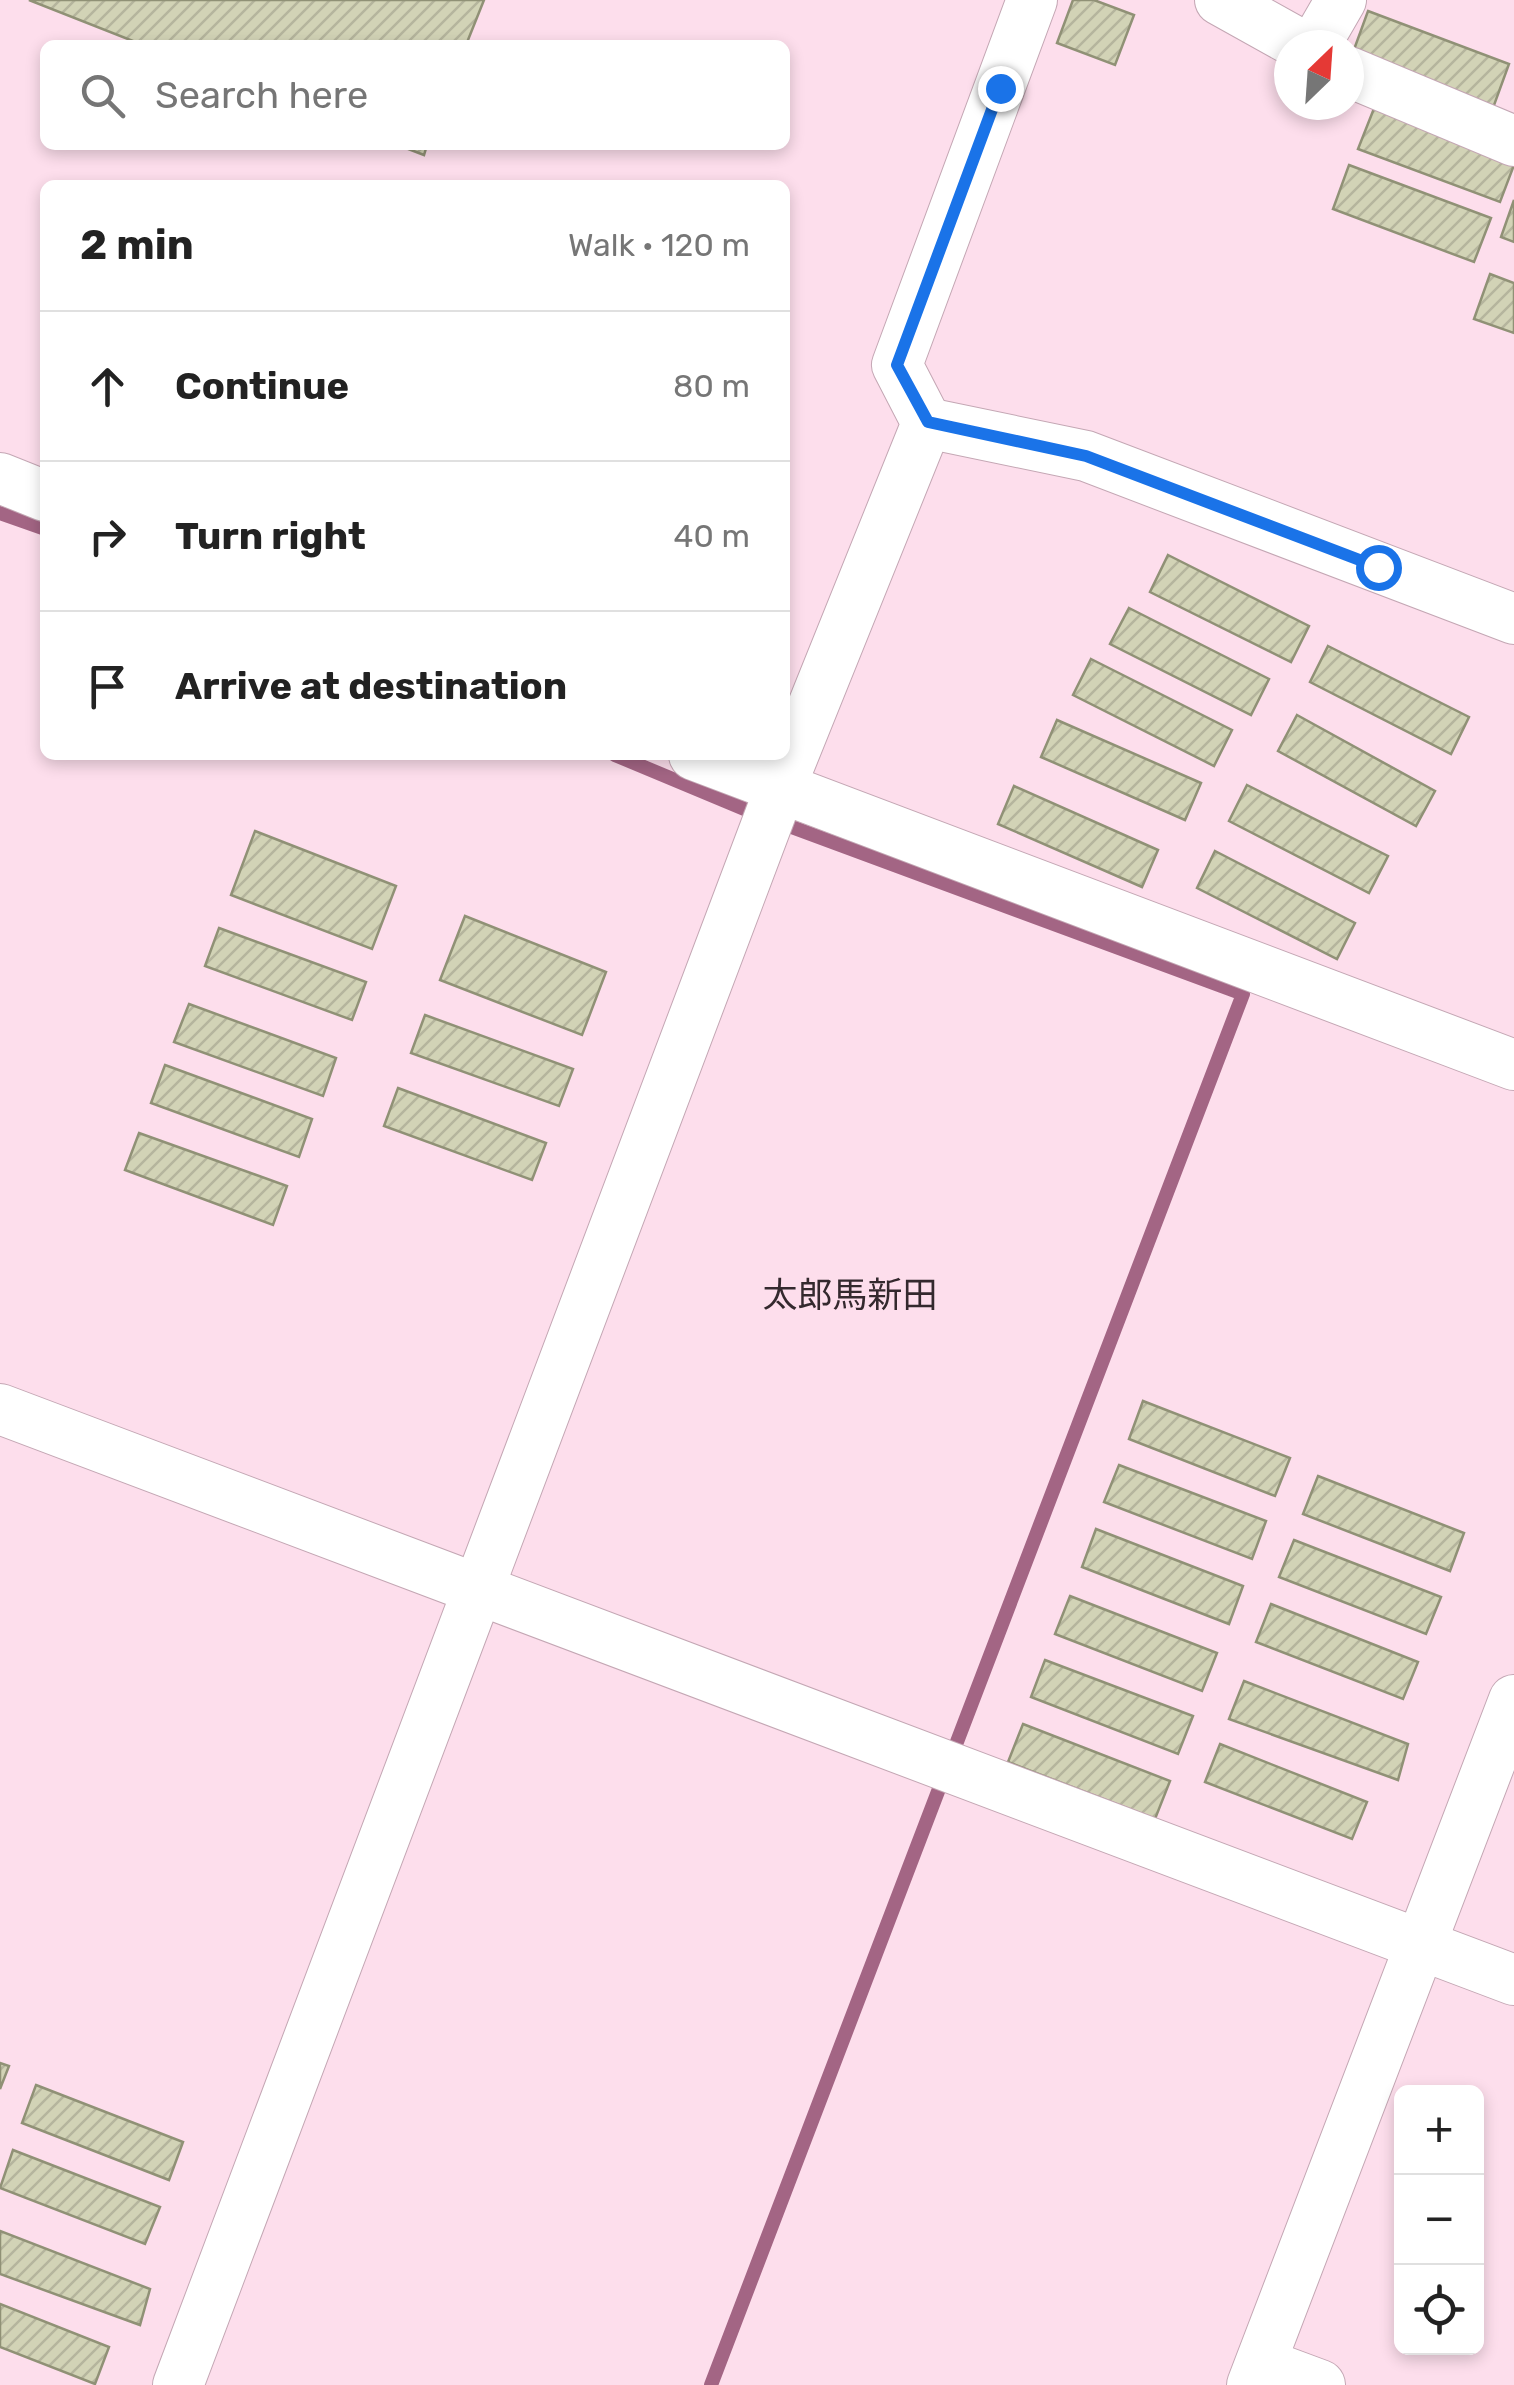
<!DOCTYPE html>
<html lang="en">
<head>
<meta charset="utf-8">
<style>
  :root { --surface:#fff; --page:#f2f2f2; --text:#222; --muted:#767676; --line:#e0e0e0 }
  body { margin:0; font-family:Rubik,"Noto Sans JP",sans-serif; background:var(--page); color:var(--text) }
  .controls { position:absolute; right:30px; bottom:30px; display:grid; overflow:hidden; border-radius:15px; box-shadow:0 5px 15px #0003 }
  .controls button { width:90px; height:90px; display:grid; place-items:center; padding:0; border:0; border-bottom:2px solid var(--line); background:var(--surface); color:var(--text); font:50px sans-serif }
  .compass { position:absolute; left:1274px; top:30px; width:90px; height:90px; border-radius:50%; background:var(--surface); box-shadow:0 5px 15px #0003; rotate:25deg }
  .stop { position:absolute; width:30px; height:30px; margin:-22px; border:8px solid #1a73e8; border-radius:50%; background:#fff }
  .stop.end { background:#1a73e8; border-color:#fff; box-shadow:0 2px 10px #0008 }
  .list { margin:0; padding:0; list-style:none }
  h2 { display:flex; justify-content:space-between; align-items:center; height:130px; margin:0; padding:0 40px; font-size:42px }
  h2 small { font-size:32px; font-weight:400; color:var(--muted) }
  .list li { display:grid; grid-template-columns:65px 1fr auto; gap:30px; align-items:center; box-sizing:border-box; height:150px; padding:0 40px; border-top:2px solid var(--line) }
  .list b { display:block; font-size:38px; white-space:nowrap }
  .list em { font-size:32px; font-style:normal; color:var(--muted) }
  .icon { flex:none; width:55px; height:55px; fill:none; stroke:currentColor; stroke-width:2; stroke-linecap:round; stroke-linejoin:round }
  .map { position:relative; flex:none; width:1514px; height:2385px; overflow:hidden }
  .search { position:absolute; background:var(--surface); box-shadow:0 5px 15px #0003; left:40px; top:40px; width:750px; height:110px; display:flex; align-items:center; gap:25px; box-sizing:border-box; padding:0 35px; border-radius:15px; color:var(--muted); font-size:38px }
  .panel { position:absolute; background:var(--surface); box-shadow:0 5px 15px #0003; left:40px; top:180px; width:750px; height:580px; border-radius:15px }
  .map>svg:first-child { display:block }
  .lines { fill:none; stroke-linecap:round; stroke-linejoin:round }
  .stream { stroke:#a36584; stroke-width:14 }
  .building { fill:url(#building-hatch); stroke:#909176; stroke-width:2.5 }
  .minor-casing { stroke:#c4a7b4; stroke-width:52 }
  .minor { stroke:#fff; stroke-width:50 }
  .route { stroke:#1a73e8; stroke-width:12 }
  .labels { text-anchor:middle; stroke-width:8; stroke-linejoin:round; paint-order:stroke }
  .quarter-label { font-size:35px; fill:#34292e; stroke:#fddeec }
</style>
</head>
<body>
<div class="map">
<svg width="1514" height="2385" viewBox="0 0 1514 2385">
  <defs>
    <pattern id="building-hatch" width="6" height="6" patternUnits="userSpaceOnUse" patternTransform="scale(2.5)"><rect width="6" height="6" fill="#d2d3b6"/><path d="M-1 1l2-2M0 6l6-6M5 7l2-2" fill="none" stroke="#b5b59d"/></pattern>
  </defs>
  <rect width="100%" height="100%" fill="#fddeec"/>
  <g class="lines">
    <!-- stream -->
    <g class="stream">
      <path d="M0,513L45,529"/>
      <path d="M615,755L754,813L1243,994L711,2385"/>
    </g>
  </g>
  <!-- building -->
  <g class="building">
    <path d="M29,0H484L466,45H143Z"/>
    <path d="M1073,0H1094L1134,15L1115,65L1057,43Z"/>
    <path d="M1368,11L1509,64L1493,108L1352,55Z"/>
    <path d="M1375,106L1514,165L1500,202L1358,149Z"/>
    <path d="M398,145H427L424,155Z"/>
    <path d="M1349,165L1491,218L1474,262L1333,209Z"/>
    <path d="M1514,200V242L1501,237Z"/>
    <path d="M1490,274L1514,283V333L1474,319Z"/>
    <path d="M1168,555L1309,626L1291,662L1150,592Z"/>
    <path d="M1129,608L1269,679L1251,715L1110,644Z"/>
    <path d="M1328,646L1469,717L1451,754L1310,682Z"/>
    <path d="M1091,659L1232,730L1214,766L1073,695Z"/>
    <path d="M1297,715L1435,791L1416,826L1278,751Z"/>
    <path d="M1057,720L1201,783L1185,820L1041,757Z"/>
    <path d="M1247,785L1388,856L1369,893L1229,821Z"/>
    <path d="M1014,786L1158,850L1142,887L998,824Z"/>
    <path d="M255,831L396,886L372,949L231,895Z"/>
    <path d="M1215,851L1355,923L1337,959L1197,888Z"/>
    <path d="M465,916L606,972L582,1035L440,980Z"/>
    <path d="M219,928L366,982L352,1020L205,966Z"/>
    <path d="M189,1004L336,1058L323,1096L174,1042Z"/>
    <path d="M425,1015L573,1069L559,1106L411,1053Z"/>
    <path d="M165,1065L312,1119L299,1157L151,1103Z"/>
    <path d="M398,1088L546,1143L532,1180L384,1126Z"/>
    <path d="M139,1133L287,1186L273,1225L125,1170Z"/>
    <path d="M1143,1401L1290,1458L1275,1496L1129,1439Z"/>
    <path d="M1119,1465L1266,1521L1252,1559L1104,1502Z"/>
    <path d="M1318,1476L1464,1533L1450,1571L1303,1514Z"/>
    <path d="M1096,1529L1243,1586L1229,1624L1082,1567Z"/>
    <path d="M1294,1540L1441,1597L1426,1634L1279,1577Z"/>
    <path d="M1070,1596L1217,1653L1202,1691L1055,1634Z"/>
    <path d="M1271,1604L1418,1662L1403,1699L1256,1642Z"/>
    <path d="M1045,1660L1193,1716L1178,1754L1031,1697Z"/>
    <path d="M1244,1681L1408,1744L1398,1780L1229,1719Z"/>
    <path d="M1023,1724L1170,1781L1155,1819L1008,1762Z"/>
    <path d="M1220,1744L1367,1802L1352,1839L1205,1782Z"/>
    <path d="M0,2063L9,2066L0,2089Z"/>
    <path d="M36,2085L183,2142L169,2180L22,2123Z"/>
    <path d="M13,2150L160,2207L145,2244L0,2188Z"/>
    <path d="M0,2231L150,2289L140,2325L0,2274Z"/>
    <path d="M0,2304L109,2347L95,2384L0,2347Z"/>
  </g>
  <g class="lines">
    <!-- minor casing -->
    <g class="minor-casing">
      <g id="minor">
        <path d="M1220,0L1301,45"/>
        <path d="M1315,45L1341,0"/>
        <path d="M1349,72L1514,141"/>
        <path d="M927,423L1086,456L1514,619"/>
        <path d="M0,478L45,496"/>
        <path d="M694,755L1514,1065"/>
        <path d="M0,1409L1514,1980"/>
        <path d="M1261,2363L1320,2385"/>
        <path d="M178,2385L786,773L927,423L897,365L1032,0"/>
        <path d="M1252,2385L1514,1700"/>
      </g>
    </g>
    <!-- minor -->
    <use href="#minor" class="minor"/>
  </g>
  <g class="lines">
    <!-- route -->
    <path class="route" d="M1000,88L897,365L928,422L1086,456L1378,567"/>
  </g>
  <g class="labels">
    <!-- quarter labels -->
    <g class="quarter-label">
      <text x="850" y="1307">太郎馬新田</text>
    </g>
  </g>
</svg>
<div class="controls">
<button>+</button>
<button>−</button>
<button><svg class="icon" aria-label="locate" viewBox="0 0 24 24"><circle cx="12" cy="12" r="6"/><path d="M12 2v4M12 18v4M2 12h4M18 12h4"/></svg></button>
</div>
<svg class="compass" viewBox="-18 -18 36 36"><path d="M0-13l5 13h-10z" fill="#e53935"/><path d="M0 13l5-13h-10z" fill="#767676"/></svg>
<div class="stop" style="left:1378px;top:567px"></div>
<div class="stop end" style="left:1000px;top:88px"></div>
<div class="search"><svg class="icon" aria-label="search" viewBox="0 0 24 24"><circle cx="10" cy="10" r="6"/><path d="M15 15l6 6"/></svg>Search here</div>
<section class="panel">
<h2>2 min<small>Walk · 120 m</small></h2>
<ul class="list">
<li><svg class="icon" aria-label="ahead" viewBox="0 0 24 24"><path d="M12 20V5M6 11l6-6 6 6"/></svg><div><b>Continue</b></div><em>80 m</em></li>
<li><svg class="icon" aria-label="right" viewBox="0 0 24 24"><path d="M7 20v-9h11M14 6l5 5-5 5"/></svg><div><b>Turn right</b></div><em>40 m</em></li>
<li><svg class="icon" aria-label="arrive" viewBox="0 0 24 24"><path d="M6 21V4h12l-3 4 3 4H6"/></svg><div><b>Arrive at destination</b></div></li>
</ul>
</section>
</div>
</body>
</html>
